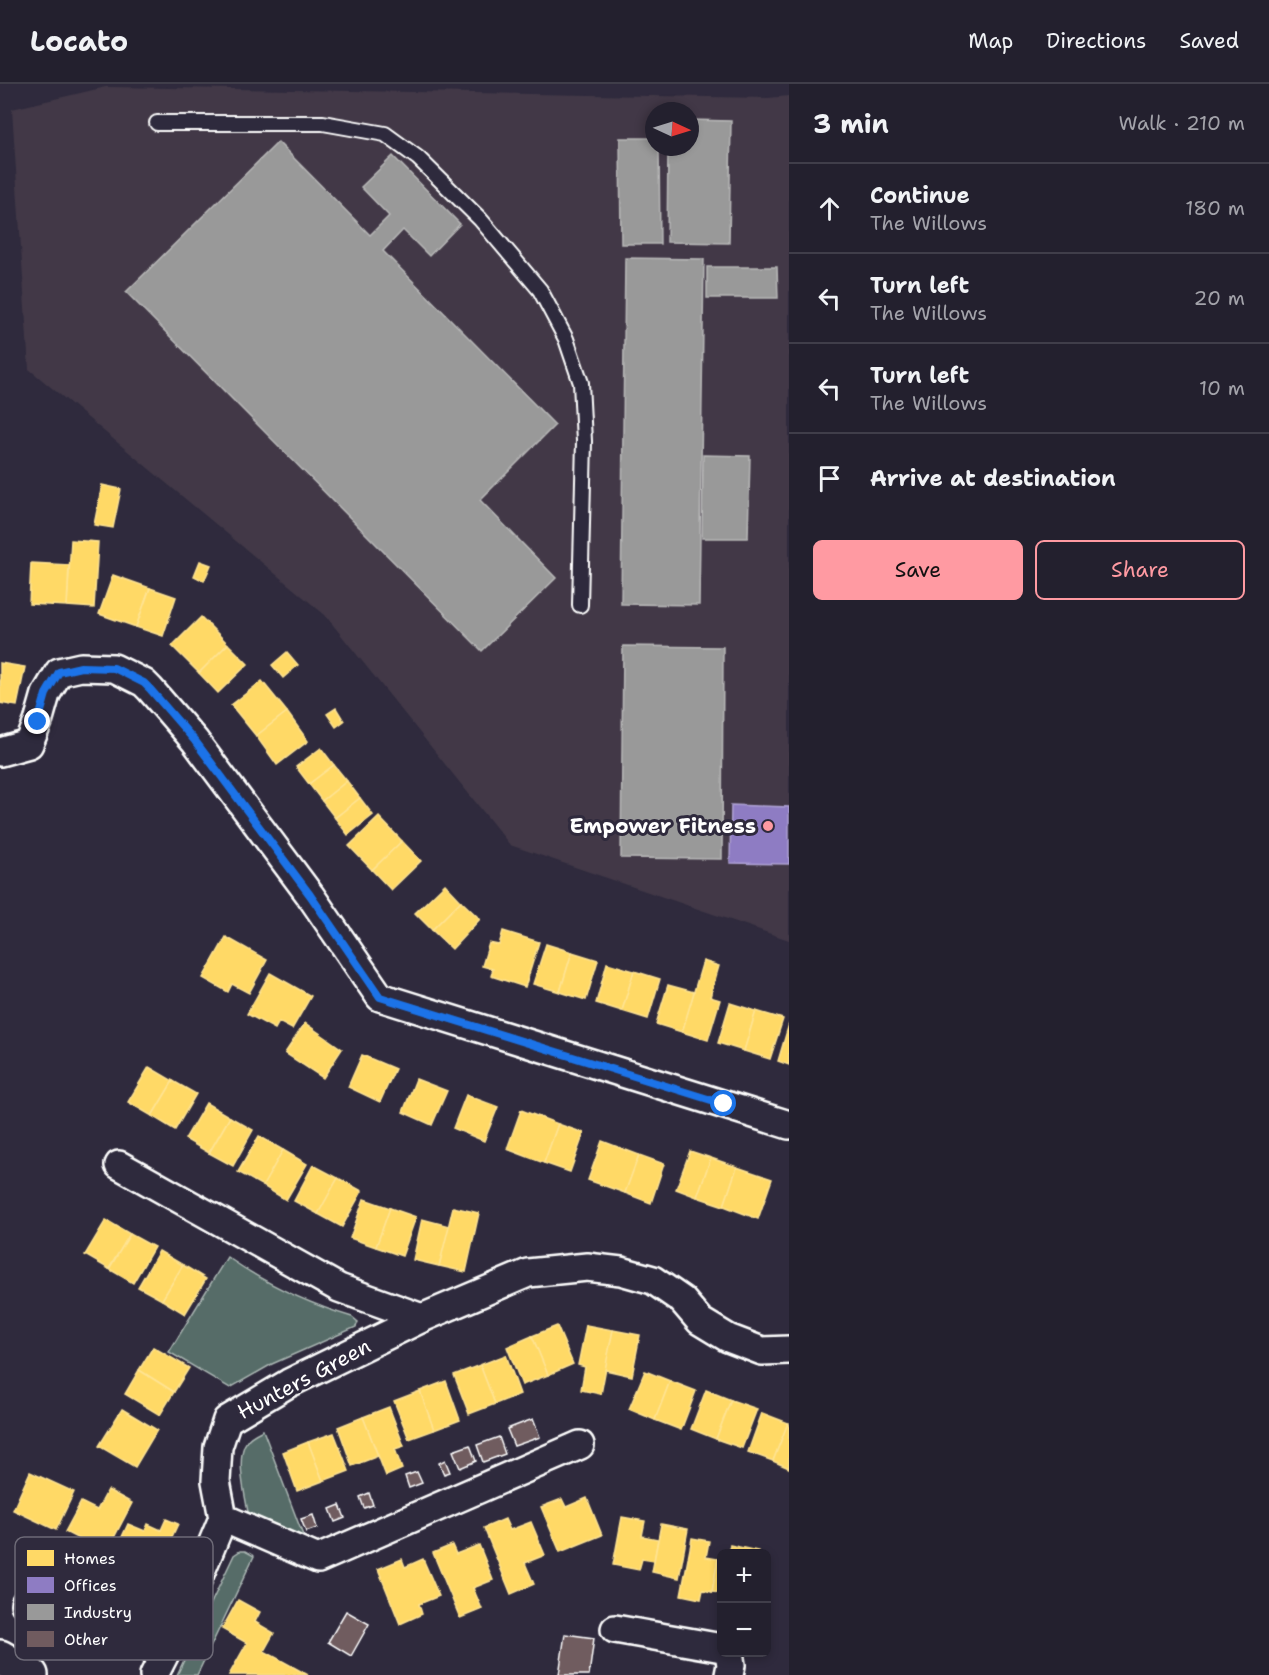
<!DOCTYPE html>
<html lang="en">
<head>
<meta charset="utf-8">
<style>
  :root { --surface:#23202e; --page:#2f2d3a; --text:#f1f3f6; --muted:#a3a3aa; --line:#403e4a; --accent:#ff9aa2 }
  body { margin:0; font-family:"Shantell Sans",sans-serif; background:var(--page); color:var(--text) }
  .controls { position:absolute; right:18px; bottom:18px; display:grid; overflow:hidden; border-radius:9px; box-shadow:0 3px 9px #0003 }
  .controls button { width:54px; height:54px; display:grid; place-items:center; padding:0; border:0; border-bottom:2px solid var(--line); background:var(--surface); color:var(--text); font:30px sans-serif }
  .compass { position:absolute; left:645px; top:18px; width:54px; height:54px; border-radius:50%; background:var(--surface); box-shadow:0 3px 9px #0003; rotate:94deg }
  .stop { position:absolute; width:18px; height:18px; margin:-14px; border:4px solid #1a73e8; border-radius:50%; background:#fff }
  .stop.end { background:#1a73e8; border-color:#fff; box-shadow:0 2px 6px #0008 }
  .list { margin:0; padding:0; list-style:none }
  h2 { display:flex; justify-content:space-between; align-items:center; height:78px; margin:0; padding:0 24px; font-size:26px }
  h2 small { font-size:20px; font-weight:400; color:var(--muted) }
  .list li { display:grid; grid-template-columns:39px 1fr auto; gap:18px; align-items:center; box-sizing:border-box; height:90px; padding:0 24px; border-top:2px solid var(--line) }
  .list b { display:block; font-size:22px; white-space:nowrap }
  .list p { margin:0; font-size:20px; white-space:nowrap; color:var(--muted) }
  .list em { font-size:20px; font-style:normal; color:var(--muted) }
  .actions { display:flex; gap:12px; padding:18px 24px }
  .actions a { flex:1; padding:14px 0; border:2px solid var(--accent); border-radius:9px; text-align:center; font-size:21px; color:var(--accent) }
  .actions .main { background:var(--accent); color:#111 }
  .icon { flex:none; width:33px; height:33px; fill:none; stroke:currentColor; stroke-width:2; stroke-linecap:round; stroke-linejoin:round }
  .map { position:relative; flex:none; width:789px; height:1591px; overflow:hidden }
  header { display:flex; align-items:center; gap:36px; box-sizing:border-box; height:84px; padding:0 30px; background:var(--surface); border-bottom:2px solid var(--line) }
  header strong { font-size:28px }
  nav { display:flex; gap:33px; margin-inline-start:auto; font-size:21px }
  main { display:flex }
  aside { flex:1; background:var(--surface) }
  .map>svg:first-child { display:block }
  .built { fill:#423947; fill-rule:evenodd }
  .green { fill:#566c67; stroke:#aab6b3; stroke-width:1.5 }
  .homes { fill:#ffd966; stroke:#ffe494; stroke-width:1.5 }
  .offices { fill:#8e7cc3; stroke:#b0a3d5; stroke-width:1.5 }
  .industry { fill:#999; stroke:#b8b8b8; stroke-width:1.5 }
  .building { fill:#705b5f; stroke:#fff; stroke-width:1.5 }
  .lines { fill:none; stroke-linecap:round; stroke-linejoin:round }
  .lane-casing { stroke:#fff; stroke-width:18 }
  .street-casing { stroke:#fff; stroke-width:32 }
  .secondary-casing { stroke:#fff; stroke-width:38 }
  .lane { stroke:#2f2a3d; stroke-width:14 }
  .street { stroke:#2f2a3d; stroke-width:27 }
  .secondary { stroke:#2f2a3d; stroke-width:33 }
  .route { stroke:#1a73e8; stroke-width:8 }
  .poi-dot { fill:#ff9aa2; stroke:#2f2a3d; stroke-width:2 }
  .labels { text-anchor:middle; stroke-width:6; stroke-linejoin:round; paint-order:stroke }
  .poi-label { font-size:21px; font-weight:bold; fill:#fff; stroke:#2f2a3d; text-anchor:end }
  .street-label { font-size:21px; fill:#fff; stroke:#2f2a3d }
  .key { fill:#2f2a3d; stroke:#6d6a77; stroke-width:1.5 }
  .key-label { font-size:16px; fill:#fff }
</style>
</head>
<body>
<header>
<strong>Locato</strong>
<nav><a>Map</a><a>Directions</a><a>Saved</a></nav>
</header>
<main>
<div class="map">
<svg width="789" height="1591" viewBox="0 0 789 1591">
  <rect width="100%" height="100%" fill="#2f2a3d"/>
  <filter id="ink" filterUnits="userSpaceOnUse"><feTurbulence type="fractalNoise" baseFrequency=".0167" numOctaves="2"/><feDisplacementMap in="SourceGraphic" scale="12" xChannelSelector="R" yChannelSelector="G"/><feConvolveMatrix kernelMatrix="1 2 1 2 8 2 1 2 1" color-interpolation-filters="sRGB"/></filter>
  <g filter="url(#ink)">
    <!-- built -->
    <path class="built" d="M106,3L768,14L789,12V856L510,761L325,531L29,285L12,25ZM654,27H690V63H654Z"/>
    <!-- green -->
    <g class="green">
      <path d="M227,1173C266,1200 307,1219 352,1233L358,1238L356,1243L272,1280L230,1304L169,1268Z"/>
      <path d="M263,1346L304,1454L279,1446L248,1428C245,1411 235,1372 247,1357C250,1352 257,1349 263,1346Z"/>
      <path d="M240,1467H245L254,1472L197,1591H177L234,1471Z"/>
    </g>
    <!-- homes -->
    <g class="homes">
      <path d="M102,401L121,405L113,444L94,441Z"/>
      <path d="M71,456L98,458L94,524L67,522Z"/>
      <path d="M200,477L211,481L204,497L194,492Z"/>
      <path d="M31,479L69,481L67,522L29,520Z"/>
      <path d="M113,491L150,504L136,543L99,530Z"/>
      <path d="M150,504L176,513L163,552L136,543Z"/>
      <path d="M201,533L228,560L199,589L172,562Z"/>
      <path d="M228,560L248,580L218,609L199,589Z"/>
      <path d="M287,568L298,581L283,594L272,581Z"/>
      <path d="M0,579L25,583L17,622L0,619Z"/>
      <path d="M262,597L287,628L256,652L231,621Z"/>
      <path d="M336,624L344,637L336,643L327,630Z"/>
      <path d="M287,628L308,657L277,681L256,652Z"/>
      <path d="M321,664L334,681L309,700L296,683Z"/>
      <path d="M334,681L347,697L322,717L309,700Z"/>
      <path d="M347,697L360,714L335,734L322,717Z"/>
      <path d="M360,714L373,731L348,751L335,734Z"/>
      <path d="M379,733L402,757L372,786L349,762Z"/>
      <path d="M402,757L421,777L391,806L372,786Z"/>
      <path d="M445,800L461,817L432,846L415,829Z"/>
      <path d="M461,817L480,835L452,865L432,846Z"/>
      <path d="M503,847L539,858L525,903L491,892L493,885L482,882L489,859L499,861Z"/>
      <path d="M226,853L267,876L249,909L232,900L228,908L203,894Z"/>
      <path d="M546,860L572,868L560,908L533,900Z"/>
      <path d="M572,868L598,876L586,916L560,908Z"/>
      <path d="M703,877L719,882L710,913L720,916L708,956L682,948Z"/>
      <path d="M607,879L634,887L622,927L596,919Z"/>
      <path d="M634,887L660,895L648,935L622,927Z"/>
      <path d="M270,889L311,912L292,945L279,938L275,945L247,930Z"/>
      <path d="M668,901L694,908L682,948L656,940Z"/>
      <path d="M730,919L756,927L744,967L718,959Z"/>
      <path d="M756,927L783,935L770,975L744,967Z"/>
      <path d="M305,939L342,965L323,994L285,969Z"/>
      <path d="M789,940V981L778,977Z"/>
      <path d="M362,971L395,985L380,1018L348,1003Z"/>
      <path d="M149,983L173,997L152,1032L128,1018Z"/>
      <path d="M416,995L447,1007L432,1041L403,1028Z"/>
      <path d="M173,997L196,1010L175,1046L152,1032Z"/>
      <path d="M466,1011L498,1023L484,1057L453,1044Z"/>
      <path d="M206,1019L230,1033L209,1069L185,1055Z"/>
      <path d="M521,1026L558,1040L544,1079L507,1065Z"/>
      <path d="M230,1033L253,1046L233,1082L209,1069Z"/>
      <path d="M558,1040L584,1049L570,1088L544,1079Z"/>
      <path d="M259,1052L283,1066L263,1102L238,1088Z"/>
      <path d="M602,1057L639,1071L625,1109L588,1096Z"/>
      <path d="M283,1066L307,1080L286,1116L263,1102Z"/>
      <path d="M690,1067L711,1074L697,1113L676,1105Z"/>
      <path d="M639,1071L664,1080L651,1119L625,1109Z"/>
      <path d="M711,1074L737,1083L724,1122L697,1113Z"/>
      <path d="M313,1081L338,1094L318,1130L294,1117Z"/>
      <path d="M737,1083L772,1095L758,1135L724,1122Z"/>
      <path d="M338,1094L362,1107L342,1143L318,1130Z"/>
      <path d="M364,1115L390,1124L376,1163L350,1154Z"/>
      <path d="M453,1123L479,1129L466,1188L439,1182Z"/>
      <path d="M390,1124L416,1133L402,1172L376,1163Z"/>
      <path d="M422,1135L449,1142L439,1182L413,1176Z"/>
      <path d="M106,1136L130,1150L109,1185L85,1171Z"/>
      <path d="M130,1150L154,1163L133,1199L109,1185Z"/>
      <path d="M159,1167L183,1181L162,1216L138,1203Z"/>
      <path d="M183,1181L206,1195L185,1230L162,1216Z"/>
      <path d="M586,1241L613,1246L601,1310L581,1306L585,1283L578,1281Z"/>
      <path d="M557,1242L573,1280L548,1291L532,1252Z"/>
      <path d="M613,1246L640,1251L632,1292L605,1286Z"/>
      <path d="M532,1252L548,1291L522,1301L507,1263Z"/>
      <path d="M153,1263L189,1284L174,1308L139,1286Z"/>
      <path d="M506,1271L520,1310L495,1320L480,1281Z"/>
      <path d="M480,1281L495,1320L469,1330L454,1291Z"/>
      <path d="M139,1286L174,1308L160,1331L125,1310Z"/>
      <path d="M645,1287L670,1297L655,1336L629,1325Z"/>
      <path d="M446,1297L460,1336L434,1346L420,1307Z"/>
      <path d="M670,1297L696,1307L681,1346L655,1336Z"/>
      <path d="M706,1306L731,1316L716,1355L691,1345Z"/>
      <path d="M420,1307L434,1346L409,1355L394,1317Z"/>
      <path d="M731,1316L757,1325L742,1364L716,1355Z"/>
      <path d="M389,1323L404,1362L395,1365L402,1385L386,1392L363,1333Z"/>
      <path d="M122,1325L157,1346L135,1383L99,1362Z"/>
      <path d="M762,1329L788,1339L773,1377L748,1368Z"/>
      <path d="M363,1333L378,1372L352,1382L338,1343Z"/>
      <path d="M788,1339H789V1384L773,1377Z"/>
      <path d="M334,1349L349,1387L323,1397L308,1358Z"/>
      <path d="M308,1358L323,1397L297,1407L283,1368Z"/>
      <path d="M30,1388L74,1408L56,1446L13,1426Z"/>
      <path d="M108,1406L132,1419L106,1469L65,1448L81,1418L97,1426Z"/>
      <path d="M587,1414L602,1451L560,1468L541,1423L562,1415L566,1423Z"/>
      <path d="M622,1433L645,1437L642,1452L658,1455L654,1477L642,1475L639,1486L613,1481Z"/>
      <path d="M166,1435L178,1440L155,1489L114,1470L128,1440L145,1447L148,1440L161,1446Z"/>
      <path d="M505,1435L510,1446L531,1438L545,1471L525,1479L534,1500L511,1510L484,1444Z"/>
      <path d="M661,1440L688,1445L679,1494L652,1488Z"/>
      <path d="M692,1454L709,1457L706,1473L718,1475L712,1508L703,1506L701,1515L681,1511Z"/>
      <path d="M452,1461L456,1470L479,1461L493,1496L473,1504L482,1525L460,1534L433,1469Z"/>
      <path d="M730,1461L758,1467V1470H728Z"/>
      <path d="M402,1475L405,1483L423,1475L439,1512L419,1520L422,1530L400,1540L378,1485Z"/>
      <path d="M718,1475L722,1476V1509L712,1508Z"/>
      <path d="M238,1516L260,1528L255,1538L274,1549L264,1567L308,1591H229L247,1559L222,1545Z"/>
    </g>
    <!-- offices -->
    <path class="offices" d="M731,721L789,723V780L730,779Z"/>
    <!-- industry -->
    <g class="industry">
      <path d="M690,36L731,37L729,159L667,158L668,63H690Z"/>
      <path d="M620,54H654V63H659L660,160H621Z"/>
      <path d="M278,58L370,151L389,132L361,103L393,72L460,140L429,172L403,146L383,167L555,341L480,416L556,494L482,567L126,208Z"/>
      <path d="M625,174L704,175L699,521L621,520Z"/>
      <path d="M707,183H777L778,214H707Z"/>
      <path d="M703,371L750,372L748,454H702Z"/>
      <path d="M623,562L723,563L722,775L621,774Z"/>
    </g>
    <!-- building -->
    <g class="building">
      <path d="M533,1335L540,1353L514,1362L507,1345Z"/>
      <path d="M499,1353L505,1370L483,1378L477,1361Z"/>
      <path d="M470,1361L476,1377L460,1384L453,1367Z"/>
      <path d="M445,1376L450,1388L444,1390L439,1379Z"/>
      <path d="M417,1388L422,1399L409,1404L405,1392Z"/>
      <path d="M369,1409L373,1421L364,1424L360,1413Z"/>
      <path d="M340,1421L345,1434L335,1438L330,1425Z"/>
      <path d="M313,1431L317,1444L306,1448L301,1435Z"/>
      <path d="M346,1527L369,1540L351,1572L328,1558Z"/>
      <path d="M565,1550L594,1554L589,1591H559Z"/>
    </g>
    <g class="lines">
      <!-- lane casing -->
      <g class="lane-casing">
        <path id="lane" d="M157,39H323L385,50L418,74L480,135L540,206L566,255L581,299L584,357L580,521"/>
      </g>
      <!-- street casing -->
      <g class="street-casing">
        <g id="street">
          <path d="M0,668L29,660L38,638L46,610L59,588L81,583L114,584L144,599L150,605L195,657L310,811L380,913L789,1041"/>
          <path d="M119,1081L339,1204L422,1234"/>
          <path d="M223,1434L318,1475L580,1361"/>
          <path d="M25,1520L38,1499L175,1550"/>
          <path d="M615,1545L722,1564"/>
          <path d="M729,1568L731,1581L729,1591"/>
          <path d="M154,1591L175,1550L223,1434L216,1397L218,1363L227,1336L289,1299L422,1234L528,1189L587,1183L621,1187L653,1196L682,1216L700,1237L728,1254L762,1267L789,1266"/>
        </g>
      </g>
      <!-- secondary casing -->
      <g class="secondary-casing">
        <path id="secondary" d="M0,1573L31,1591"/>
      </g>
      <!-- lane -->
      <use href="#lane" class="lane"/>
      <!-- street -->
      <use href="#street" class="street"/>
      <!-- secondary -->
      <use href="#secondary" class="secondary"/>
    </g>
  </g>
  <g class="lines" filter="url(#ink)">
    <!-- route -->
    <path class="route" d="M38,638L46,610L59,588L81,583L114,584L144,599L150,605L195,657L310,811L380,913L724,1020"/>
  </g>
  <!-- markers -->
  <circle class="poi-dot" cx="768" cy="742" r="6"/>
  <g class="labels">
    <!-- poi labels -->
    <g class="poi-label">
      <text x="756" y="749">Empower Fitness</text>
    </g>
    <!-- street labels -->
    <g class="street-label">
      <text transform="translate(304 1295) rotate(-28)" y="7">Hunters Green</text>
    </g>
  </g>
  <!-- legend -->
  <rect x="15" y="1453" width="198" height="123" rx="9" class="key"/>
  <rect x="27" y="1466" width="27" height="16" fill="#ffd966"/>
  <rect x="27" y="1493" width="27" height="16" fill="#8e7cc3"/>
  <rect x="27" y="1520" width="27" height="16" fill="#999"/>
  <rect x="27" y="1547" width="27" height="16" fill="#705b5f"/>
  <g class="key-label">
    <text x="64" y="1480">Homes</text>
    <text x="64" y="1507">Offices</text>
    <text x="64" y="1534">Industry</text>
    <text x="64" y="1561">Other</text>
  </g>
</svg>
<div class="controls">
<button>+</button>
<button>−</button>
</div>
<svg class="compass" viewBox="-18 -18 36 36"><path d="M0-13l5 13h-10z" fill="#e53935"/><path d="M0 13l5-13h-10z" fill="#a3a3aa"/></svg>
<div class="stop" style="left:724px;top:1020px"></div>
<div class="stop end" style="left:38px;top:638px"></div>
</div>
<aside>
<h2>3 min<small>Walk · 210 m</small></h2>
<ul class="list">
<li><svg class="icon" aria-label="ahead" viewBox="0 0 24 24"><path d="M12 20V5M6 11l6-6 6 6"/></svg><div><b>Continue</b><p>The Willows</p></div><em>180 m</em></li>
<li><svg class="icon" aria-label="left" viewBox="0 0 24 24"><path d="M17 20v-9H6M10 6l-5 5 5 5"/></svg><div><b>Turn left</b><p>The Willows</p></div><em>20 m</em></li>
<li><svg class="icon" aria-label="left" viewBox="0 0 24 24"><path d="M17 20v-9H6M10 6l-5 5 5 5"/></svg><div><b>Turn left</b><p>The Willows</p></div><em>10 m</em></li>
<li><svg class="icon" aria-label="arrive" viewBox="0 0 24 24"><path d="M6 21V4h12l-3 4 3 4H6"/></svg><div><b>Arrive at destination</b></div></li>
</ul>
<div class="actions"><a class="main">Save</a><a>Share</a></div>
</aside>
</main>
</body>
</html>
